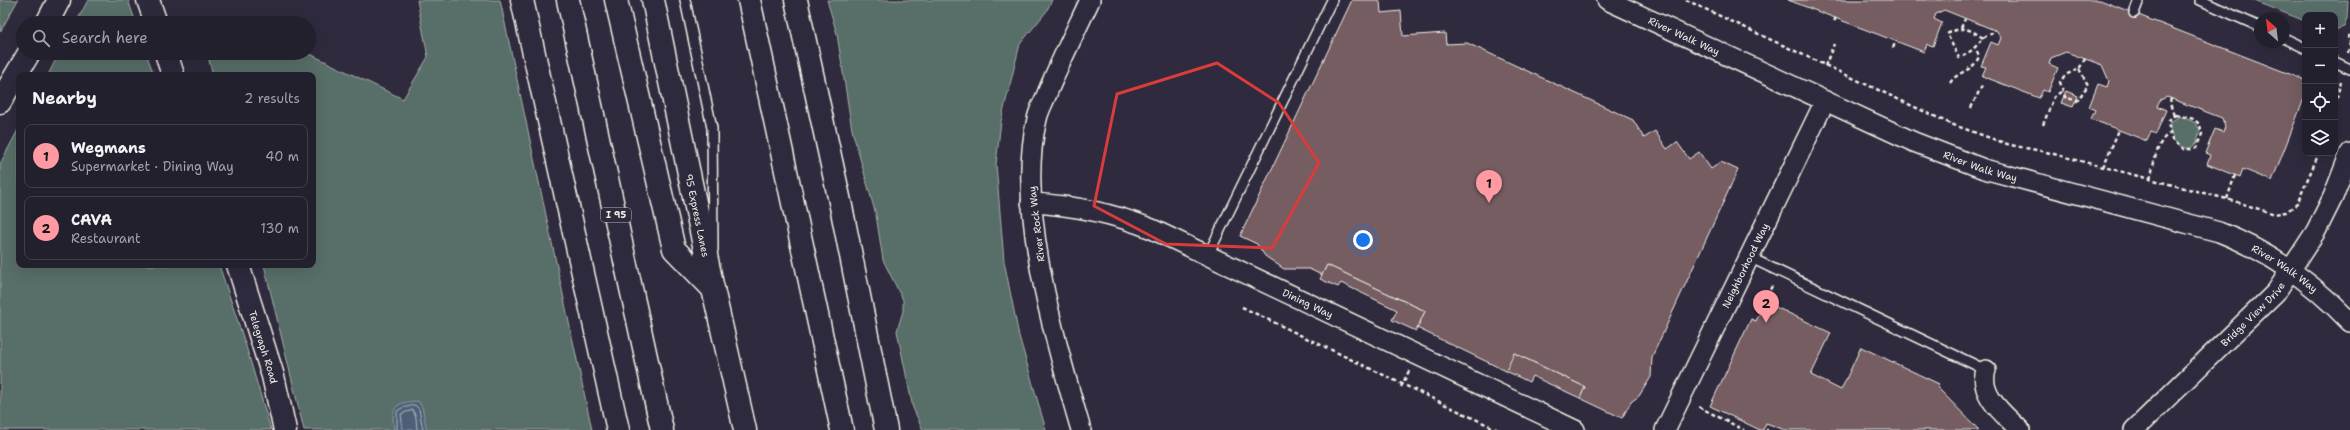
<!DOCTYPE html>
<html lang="en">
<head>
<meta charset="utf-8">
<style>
  :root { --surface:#23202e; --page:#2b2836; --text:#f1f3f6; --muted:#a3a3aa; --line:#403e4a; --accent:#ff9aa2 }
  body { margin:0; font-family:"Shantell Sans",sans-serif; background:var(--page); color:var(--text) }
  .controls { position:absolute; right:12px; top:12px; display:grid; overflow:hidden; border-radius:8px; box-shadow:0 4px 16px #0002 }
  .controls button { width:36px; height:36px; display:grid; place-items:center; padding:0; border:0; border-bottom:1px solid var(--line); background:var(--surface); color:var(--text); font:20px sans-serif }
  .compass { position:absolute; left:2254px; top:12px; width:36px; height:36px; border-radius:50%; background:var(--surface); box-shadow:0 4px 16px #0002; rotate:332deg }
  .you { position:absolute; left:1363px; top:240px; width:14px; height:14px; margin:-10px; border:3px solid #fff; border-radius:50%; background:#1a73e8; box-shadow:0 0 0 6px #1a73e833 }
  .badge { display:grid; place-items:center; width:26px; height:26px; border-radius:50%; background:var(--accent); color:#111; font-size:13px; font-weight:700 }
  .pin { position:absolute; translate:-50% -33px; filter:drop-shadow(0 1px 2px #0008) }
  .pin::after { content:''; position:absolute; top:21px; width:14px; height:12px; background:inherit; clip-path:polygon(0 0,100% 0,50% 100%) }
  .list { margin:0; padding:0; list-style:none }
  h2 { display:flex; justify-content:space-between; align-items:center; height:52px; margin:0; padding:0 16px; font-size:17px }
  h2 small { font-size:13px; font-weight:400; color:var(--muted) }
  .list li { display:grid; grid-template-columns:26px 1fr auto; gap:12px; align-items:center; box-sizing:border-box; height:64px; margin:0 8px 8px; padding:0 8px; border:1px solid var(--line); border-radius:8px }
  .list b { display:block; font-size:15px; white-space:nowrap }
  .list p { margin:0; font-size:13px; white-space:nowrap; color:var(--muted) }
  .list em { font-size:13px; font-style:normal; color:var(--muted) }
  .icon { flex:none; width:22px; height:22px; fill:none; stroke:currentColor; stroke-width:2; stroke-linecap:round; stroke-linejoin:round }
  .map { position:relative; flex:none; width:2350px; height:430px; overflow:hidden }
  .search { position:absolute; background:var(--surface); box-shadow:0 4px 16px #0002; left:16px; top:16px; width:300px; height:44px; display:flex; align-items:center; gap:10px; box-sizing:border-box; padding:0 14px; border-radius:22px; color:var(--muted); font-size:15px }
  .panel { position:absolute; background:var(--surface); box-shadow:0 4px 16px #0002; left:16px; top:72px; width:300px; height:196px; border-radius:8px }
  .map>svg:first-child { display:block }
  .green { fill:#596e68; stroke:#a6b0a8 }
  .water { fill:#4e5e78; stroke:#9099a5 }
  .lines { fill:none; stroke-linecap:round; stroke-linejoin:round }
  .shore { stroke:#b2b6bb; stroke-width:1 }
  .building { fill:#745d62; stroke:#f4f1e8 }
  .service-casing { stroke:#f4f1e8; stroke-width:12 }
  .minor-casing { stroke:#f4f1e8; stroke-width:22 }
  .tertiary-casing { stroke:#f4f1e8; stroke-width:25 }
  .motorway-casing { stroke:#f4f1e8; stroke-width:25 }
  .path { stroke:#f4f1e8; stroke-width:2.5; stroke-dasharray:4 3; stroke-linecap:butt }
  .service { stroke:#2f2a3d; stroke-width:9 }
  .minor { stroke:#2f2a3d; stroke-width:19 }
  .tertiary { stroke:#2f2a3d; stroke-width:22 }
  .motorway { stroke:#2f2a3d; stroke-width:22 }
  .marked { fill:none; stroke:#d93c3b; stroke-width:3; stroke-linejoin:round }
  .labels { text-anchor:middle; stroke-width:4; stroke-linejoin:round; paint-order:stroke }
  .shield { fill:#2f2a3d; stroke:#b9b5b5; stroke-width:1 }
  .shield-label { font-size:9px; font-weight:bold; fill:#f4f1e8 }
  .street-label { font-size:10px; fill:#f4f1e8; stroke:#2f2a3d }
</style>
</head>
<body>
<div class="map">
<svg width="2350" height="430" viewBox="0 0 2350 430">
  <rect width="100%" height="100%" fill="#2f2a3d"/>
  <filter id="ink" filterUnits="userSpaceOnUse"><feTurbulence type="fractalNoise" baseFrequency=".025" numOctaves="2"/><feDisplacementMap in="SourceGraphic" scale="8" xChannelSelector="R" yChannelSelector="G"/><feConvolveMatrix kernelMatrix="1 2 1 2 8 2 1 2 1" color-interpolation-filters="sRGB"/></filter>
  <g filter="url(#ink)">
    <!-- green -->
    <g class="green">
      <path d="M0,0H18L0,32Z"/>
      <path d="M88,0H128L136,23H76Z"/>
      <path d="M417,0H500L592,430H304L264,265H313V75H213L207,53H308L403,99L428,57Z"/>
      <path d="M827,0H1052L1046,12L1020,44L1001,121L996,164L1004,261L1019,336L1046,430H923L913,408L897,331L903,311V300L883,260L876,215L852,130L837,34Z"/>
      <path d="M2252,0H2348L2347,19L2344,27L2335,30V15H2305V21Z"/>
      <path d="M59,53H146L154,75H48Z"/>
      <path d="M2180,116L2194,122L2200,129L2197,142L2191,148C2176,150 2169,135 2170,122Z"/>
      <path d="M19,128V265H219L245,343L271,430H0V164Z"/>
    </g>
    <!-- water -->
    <path class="water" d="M418,401L422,407L427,430H394C391,408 394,402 418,401Z"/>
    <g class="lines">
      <!-- shore -->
      <g class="shore">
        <path d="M397,430V411L402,408L415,405L419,409L423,430"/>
        <path d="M403,430L401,414L413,410L416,418L417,430"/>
      </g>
    </g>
    <!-- building -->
    <g class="building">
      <path d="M1352,0H1377L1380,1L1381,13L1401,11L1403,36L1445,33L1446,44L1467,43L1633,120L1644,138L1655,131L1667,149L1677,142L1689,159L1699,152L1711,169L1721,162L1738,170L1652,357L1651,377L1639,396L1631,402L1622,418L1580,398L1585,387L1514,353L1506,371L1417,328L1425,311L1327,265L1322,275L1309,269H1284L1265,256L1257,244L1240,236Z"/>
      <path d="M1788,0H2100L2305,80V96L2272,181L2243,169L2240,177L2207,164L2210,155L2205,153L2215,129L2223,132L2225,127L2222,118L2167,97L2160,100L2157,106L2166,110L2156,134L2151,132L2147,141L2091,119L2095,110L2089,107L2098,84L2107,87L2109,81L2102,65L2066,52L2051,58L2049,64L2058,68L2048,92L2043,90L2039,98L1982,76L1986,67L1981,66L1991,42L1998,45L2001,38L1997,31L1944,10L1936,14L1934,19L1942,23L1933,46L1927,44L1924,52Z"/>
      <path d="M2066,91L2078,96L2073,107L2061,103Z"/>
      <path d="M1327,265L1425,311L1416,331L1392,320L1397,310L1341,283L1338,287L1320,279Z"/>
      <path d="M1765,302L1831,333L1811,375L1841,390L1861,347L1939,384L1937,387L1979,430H1785L1766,423L1763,430H1760L1710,406L1751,319L1756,321Z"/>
      <path d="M1514,353L1585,387L1580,398L1532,376L1529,382L1506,371Z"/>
    </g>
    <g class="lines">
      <!-- service casing -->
      <g class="service-casing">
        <g id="service">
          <path d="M685,0L712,128L713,250"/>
          <path d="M2200,0L2260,27"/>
          <path d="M2134,13L2139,0"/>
          <path d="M2284,38L2305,48"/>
          <path d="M2335,62L2350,69"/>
          <path d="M1208,255L1332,0"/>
          <path d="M1749,257L1986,370"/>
        </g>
      </g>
      <!-- minor casing -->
      <g class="minor-casing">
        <g id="minor">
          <path id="s1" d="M1607,0L1914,142L1984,169L2219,232C2271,252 2312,282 2350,322"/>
          <path id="s2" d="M1031,203C1072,205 1115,214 1152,229L1575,430"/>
          <path d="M1986,370C1978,395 2004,414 2020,430"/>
          <path d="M1081,430C1056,343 1015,207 1037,119C1039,109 1045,100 1048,91C1061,60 1076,30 1090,0"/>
          <path id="s3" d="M1665,430L1825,101"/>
          <path id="s4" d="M2134,430L2276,292L2316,231L2333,197L2350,153"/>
        </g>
      </g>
      <!-- tertiary casing -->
      <g class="tertiary-casing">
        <g id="tertiary">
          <path d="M148,0L156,23"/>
          <path d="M166,53L173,75"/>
          <path id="s5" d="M238,265L273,376L285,430"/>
        </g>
      </g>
      <!-- motorway casing -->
      <g class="motorway-casing">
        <g id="motorway">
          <path d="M522,0L618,430"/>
          <path d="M568,0L662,430"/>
          <path d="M616,0L674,249L713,289"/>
          <path id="s6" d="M653,0L713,289L745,430"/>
          <path d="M749,0L842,430"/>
          <path d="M796,0L842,211L886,430"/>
          <path d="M47,23L59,0"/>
          <path d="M0,102L29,53"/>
        </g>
      </g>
      <!-- path -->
      <g class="path">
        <path d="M1686,0L1951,124L2010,145L2042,151L2227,199L2275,214L2286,212L2297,204L2319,153"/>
        <path d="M1834,21L1836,18"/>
        <path d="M1961,28L1965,19"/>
        <path d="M2350,35L2348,38L2350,42"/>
        <path d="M1983,38C1969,28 1962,26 1947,34L1959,58C1972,51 1973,50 1982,39C1985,35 1991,36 1995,30"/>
        <path d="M1893,48L1896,41"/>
        <path d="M2348,53L2350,43"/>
        <path d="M1825,66L1834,44"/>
        <path d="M2079,69L2088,85L2077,101L2065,97L2060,82L2065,75L2079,69L2085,59"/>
        <path d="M1950,83C1958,70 1974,72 1979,56L1976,49"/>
        <path d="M2171,98L2170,103L2174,116"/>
        <path d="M2335,105L2341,81"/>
        <path d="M1971,108L1983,83"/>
        <path d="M2176,115L2194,119L2200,125L2202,134L2196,148L2185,150L2172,140L2168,123L2171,117Z"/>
        <path d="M2043,125L2054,97L2062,91"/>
        <path d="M2103,167L2119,130"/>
        <path d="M2150,179C2154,166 2156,141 2169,134"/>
        <path d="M2227,199L2235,175"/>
        <path d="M1767,296L1773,284"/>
        <path d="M1242,307L1498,430"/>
        <path d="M1401,387L1409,371"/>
        <path d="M1699,407L1744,430"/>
        <path d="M1766,430H1768"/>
      </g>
      <!-- service -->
      <use href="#service" class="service"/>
      <!-- minor -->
      <use href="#minor" class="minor"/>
      <!-- tertiary -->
      <use href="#tertiary" class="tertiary"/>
      <!-- motorway -->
      <use href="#motorway" class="motorway"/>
    </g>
  </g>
  <!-- marked area -->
  <path class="marked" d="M1217,63L1279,103L1319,163L1272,248L1166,244L1094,206L1117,94Z"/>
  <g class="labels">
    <!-- shield labels -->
    <rect class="shield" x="601" y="208" width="30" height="14" rx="3"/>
    <g class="shield-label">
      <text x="616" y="218">I 95</text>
    </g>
    <!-- street labels -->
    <g class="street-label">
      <text dy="4" stroke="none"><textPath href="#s1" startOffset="85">River Walk Way</textPath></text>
      <text dy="4" stroke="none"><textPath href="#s1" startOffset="409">River Walk Way</textPath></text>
      <text dy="4" stroke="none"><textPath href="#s6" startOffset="220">95 Express Lanes</textPath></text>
      <text transform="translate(1036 224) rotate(-97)" y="4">River Rock Way</text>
      <text dy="4" stroke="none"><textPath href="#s3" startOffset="183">Neighborhood Way</textPath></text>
      <text dy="4" stroke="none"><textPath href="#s1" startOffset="732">River Walk Way</textPath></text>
      <text dy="4" stroke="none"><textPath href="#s2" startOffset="297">Dining Way</textPath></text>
      <text dy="4" stroke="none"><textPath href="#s4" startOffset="166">Bridge View Drive</textPath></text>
      <text dy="4" stroke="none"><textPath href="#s5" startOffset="86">Telegraph Road</textPath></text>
    </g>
  </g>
</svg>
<div class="controls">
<button>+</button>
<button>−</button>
<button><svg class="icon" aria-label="locate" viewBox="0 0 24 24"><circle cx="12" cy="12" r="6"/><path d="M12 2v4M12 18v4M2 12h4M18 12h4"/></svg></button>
<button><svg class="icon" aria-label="layers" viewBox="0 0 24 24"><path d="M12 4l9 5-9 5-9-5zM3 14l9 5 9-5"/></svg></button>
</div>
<svg class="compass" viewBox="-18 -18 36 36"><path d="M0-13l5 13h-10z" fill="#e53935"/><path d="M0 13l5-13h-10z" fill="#a3a3aa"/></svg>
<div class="you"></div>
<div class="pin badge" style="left:1489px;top:203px">1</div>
<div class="pin badge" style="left:1766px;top:323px">2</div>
<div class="search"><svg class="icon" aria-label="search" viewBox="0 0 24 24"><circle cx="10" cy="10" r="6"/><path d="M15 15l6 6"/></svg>Search here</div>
<section class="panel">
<h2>Nearby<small>2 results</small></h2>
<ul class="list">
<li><span class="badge">1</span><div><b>Wegmans</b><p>Supermarket · Dining Way</p></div><em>40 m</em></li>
<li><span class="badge">2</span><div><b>CAVA</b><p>Restaurant</p></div><em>130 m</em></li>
</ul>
</section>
</div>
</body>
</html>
